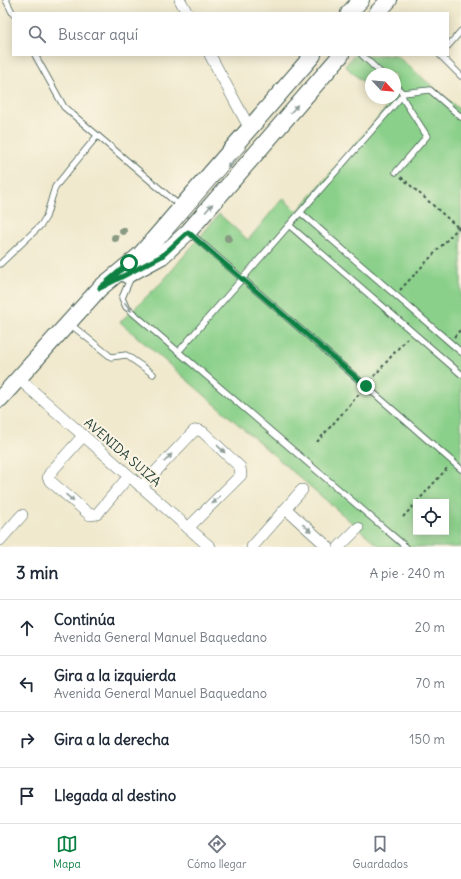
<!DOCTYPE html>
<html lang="es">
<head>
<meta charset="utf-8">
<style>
  :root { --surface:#fff; --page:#f2f2f3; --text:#1f2937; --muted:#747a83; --line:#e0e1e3; --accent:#0b8043 }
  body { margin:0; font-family:Delius,sans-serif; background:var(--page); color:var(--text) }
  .controls { position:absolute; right:12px; bottom:12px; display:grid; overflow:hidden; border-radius:0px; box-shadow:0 2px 10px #0003 }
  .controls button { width:36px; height:36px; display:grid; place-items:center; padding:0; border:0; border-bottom:1px solid var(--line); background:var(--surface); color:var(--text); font:20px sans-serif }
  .compass { position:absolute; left:365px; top:68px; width:36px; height:36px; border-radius:50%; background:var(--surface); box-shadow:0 2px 10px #0003; rotate:116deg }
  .stop { position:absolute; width:12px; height:12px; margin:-9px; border:3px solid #0b8043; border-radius:50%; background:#fff }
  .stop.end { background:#0b8043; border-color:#fff; box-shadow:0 1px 4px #0008 }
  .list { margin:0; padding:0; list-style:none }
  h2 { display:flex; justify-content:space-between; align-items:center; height:52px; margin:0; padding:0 16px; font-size:17px }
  h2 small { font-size:13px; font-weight:400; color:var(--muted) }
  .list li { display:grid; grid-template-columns:26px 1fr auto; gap:12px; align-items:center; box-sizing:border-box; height:56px; padding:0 16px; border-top:1px solid var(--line) }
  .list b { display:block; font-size:15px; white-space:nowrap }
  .list p { margin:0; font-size:13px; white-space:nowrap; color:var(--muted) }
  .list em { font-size:13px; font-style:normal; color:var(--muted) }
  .icon { flex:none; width:22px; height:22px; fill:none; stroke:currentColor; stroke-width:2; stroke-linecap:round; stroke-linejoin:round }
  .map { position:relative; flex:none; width:461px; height:547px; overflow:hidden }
  .search { position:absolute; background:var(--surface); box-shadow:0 2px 10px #0003; left:12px; right:12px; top:12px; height:44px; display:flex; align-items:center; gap:10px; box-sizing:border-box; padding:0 14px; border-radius:0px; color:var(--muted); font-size:15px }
  .sheet { height:276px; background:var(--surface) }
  nav { display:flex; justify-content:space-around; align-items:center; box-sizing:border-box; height:56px; border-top:1px solid var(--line); background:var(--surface); font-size:11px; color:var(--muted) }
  nav a { display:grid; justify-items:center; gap:2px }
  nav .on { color:var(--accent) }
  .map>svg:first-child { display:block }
  .green { fill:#8ad08a; stroke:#54865f; fill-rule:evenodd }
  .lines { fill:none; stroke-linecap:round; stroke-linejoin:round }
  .service-casing { stroke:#3e574b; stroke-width:7 }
  .minor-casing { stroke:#3e574b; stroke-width:12 }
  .secondary-casing { stroke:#3e574b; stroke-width:18 }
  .path { stroke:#3e574b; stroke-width:2; stroke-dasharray:3 3; stroke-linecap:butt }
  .service { stroke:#fff; stroke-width:5.5 }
  .minor { stroke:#fff; stroke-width:11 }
  .secondary { stroke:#fff; stroke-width:16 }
  .tree { fill:#899a83 }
  .oneway { fill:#8f9e9a }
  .route { stroke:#0b8043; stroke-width:5 }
  .labels { text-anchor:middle; stroke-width:4; stroke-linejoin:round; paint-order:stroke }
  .street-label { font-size:13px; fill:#1f3d34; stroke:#fcf5e5 }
</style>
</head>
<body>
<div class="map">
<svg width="461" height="547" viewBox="0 0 461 547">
  <rect width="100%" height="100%" fill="#fcf5e5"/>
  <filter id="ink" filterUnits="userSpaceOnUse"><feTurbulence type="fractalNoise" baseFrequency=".025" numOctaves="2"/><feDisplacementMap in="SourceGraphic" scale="8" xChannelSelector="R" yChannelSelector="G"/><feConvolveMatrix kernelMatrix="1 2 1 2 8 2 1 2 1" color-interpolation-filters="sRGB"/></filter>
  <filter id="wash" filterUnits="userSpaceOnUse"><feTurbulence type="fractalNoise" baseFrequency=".012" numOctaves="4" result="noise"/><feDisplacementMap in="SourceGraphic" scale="16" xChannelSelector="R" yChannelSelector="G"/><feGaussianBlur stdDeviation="0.9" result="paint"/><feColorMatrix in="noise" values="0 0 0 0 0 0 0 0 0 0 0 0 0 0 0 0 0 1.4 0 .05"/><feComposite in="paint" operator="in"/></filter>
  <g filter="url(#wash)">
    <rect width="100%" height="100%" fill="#f0e9ce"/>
    <!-- green -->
    <path class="green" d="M354,55H396L461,111V547H380L120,322L163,281L219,214L248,240L283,198L297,212L389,105L382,98H395V74H371V89L345,66ZM416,502H446V532H416Z"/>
  </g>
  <g filter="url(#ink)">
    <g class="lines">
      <!-- service casing -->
      <g class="service-casing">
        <g id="service">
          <path d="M6,0L13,14"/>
          <path d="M448,46L461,31"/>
          <path d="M35,55L64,107L180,206"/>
          <path d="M362,55L382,74"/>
          <path d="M440,55L461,76"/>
          <path d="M395,86L403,93L430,90L461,117"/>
          <path d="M396,172L427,136L405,102L402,96L403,93"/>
          <path d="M301,213L461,352"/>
          <path d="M290,226L461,374"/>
          <path d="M190,233L461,469"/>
          <path d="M151,254L242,148"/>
          <path d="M0,264L41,225L46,217L55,187L97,136"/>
          <path d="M131,277L122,298L126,307L406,547"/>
          <path d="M70,324L111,357L126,355L153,374"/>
          <path d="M179,351L402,96"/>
        </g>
      </g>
      <!-- minor casing -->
      <g class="minor-casing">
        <g id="minor">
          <path d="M180,0L187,13"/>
          <path d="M210,55L250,129"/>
          <path d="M18,378L210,547"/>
          <path d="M83,436L50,473L48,477L50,481L90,515L97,514L129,476"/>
          <path d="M141,487L194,431L198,430L203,432L240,467L241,475L188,528"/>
          <path d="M287,510L328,547"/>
          <path d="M0,540L22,515"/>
          <path d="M252,547L302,490"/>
          <path d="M339,547L358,528"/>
        </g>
      </g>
      <!-- secondary casing -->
      <g class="secondary-casing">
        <g id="secondary">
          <path d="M349,13L361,0"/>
          <path d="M377,13L389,0"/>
          <path d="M127,275L162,256L188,232L341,55"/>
          <path d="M0,399L100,288L140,255L313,55"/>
        </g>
      </g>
      <!-- path -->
      <g class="path">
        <path d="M401,177L461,230"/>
        <path d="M400,290L461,225"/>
        <path d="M454,337L461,329"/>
        <path d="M370,381L408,337"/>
        <path d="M317,442L361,392"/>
        <path d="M417,502L448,467"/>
        <path d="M403,517L416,503"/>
      </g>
      <!-- service -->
      <use href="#service" class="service"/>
      <!-- minor -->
      <use href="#minor" class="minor"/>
      <!-- secondary -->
      <use href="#secondary" class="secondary"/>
    </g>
    <!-- trees -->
    <g class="tree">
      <circle cx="123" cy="231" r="4"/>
      <circle cx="115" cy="238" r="4"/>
      <circle cx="228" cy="238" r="4"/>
    </g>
    <!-- one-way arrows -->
    <defs><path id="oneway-solid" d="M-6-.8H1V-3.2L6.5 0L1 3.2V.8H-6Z"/></defs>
    <g class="oneway">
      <use href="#oneway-solid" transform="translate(294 109) rotate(-49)"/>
      <use href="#oneway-solid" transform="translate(231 163) rotate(131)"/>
      <use href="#oneway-solid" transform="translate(209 208) rotate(-49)"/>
      <use href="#oneway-solid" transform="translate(128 307) rotate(52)"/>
      <use href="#oneway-solid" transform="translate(221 449) rotate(43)"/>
      <use href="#oneway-solid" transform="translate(168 458) rotate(-46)"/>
      <use href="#oneway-solid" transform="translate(70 498) rotate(41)"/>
      <use href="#oneway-solid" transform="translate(216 500) rotate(135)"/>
      <use href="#oneway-solid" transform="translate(307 528) rotate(42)"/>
    </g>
  </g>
  <g class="lines" filter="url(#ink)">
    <!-- route -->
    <path class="route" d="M129,263L100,288L162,256L188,232L366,386"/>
  </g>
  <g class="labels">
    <!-- street labels -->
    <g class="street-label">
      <text transform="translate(123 452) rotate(41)" y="5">AVENIDA SUIZA</text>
    </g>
  </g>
</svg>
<div class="controls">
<button><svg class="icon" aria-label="locate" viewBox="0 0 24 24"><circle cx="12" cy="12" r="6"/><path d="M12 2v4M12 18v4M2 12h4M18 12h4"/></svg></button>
</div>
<svg class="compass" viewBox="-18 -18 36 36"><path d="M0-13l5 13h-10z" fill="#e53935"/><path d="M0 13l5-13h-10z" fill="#747a83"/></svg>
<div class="stop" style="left:129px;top:263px"></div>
<div class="stop end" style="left:366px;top:386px"></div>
<div class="search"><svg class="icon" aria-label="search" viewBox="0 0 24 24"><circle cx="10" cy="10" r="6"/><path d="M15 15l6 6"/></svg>Buscar aquí</div>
</div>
<section class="sheet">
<h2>3 min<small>A pie · 240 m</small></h2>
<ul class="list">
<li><svg class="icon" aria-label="ahead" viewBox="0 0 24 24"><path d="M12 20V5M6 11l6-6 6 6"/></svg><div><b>Continúa</b><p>Avenida General Manuel Baquedano</p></div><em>20 m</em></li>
<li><svg class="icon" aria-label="left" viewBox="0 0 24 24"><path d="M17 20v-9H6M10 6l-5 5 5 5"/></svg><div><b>Gira a la izquierda</b><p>Avenida General Manuel Baquedano</p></div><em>70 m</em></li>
<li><svg class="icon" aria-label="right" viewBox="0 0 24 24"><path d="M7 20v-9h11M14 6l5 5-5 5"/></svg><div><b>Gira a la derecha</b></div><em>150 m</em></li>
<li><svg class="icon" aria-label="arrive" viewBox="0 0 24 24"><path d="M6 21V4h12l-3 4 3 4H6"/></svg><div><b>Llegada al destino</b></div></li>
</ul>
</section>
<nav>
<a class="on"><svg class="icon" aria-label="map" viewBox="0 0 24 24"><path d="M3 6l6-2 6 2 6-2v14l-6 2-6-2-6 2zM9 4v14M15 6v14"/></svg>Mapa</a>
<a><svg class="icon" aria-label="directions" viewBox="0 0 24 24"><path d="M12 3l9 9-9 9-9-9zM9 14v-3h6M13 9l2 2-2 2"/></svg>Cómo llegar</a>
<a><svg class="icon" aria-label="saved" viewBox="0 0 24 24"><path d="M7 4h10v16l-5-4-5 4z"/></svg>Guardados</a>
</nav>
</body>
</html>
